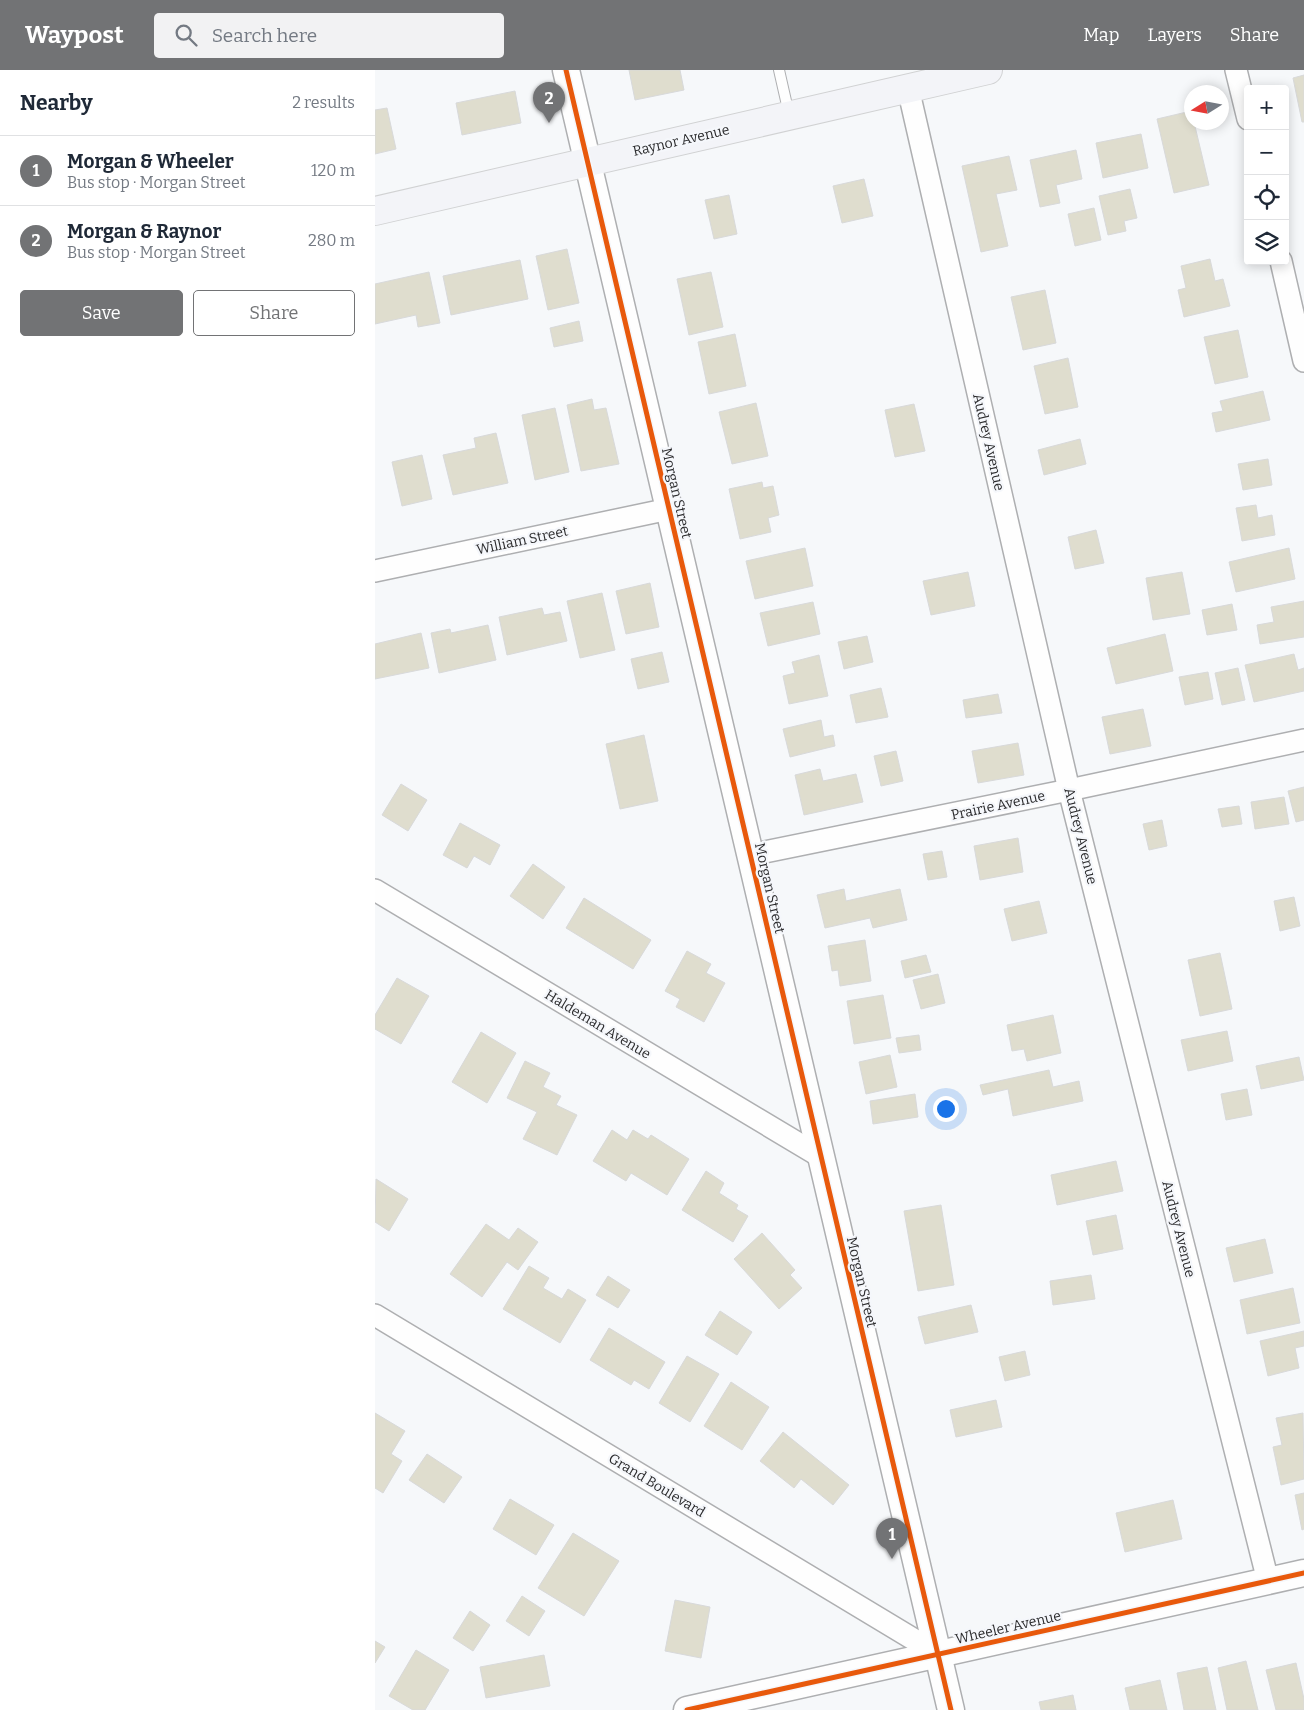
<!DOCTYPE html>
<html lang="en">
<head>
<meta charset="utf-8">
<style>
  :root { --surface:#fff; --page:#f2f2f3; --text:#1f2937; --muted:#747a83; --line:#e0e1e3; --accent:#727375 }
  body { margin:0; font-family:Bitter,serif; background:var(--page); color:var(--text) }
  .controls { position:absolute; right:15px; top:15px; display:grid; overflow:hidden; border-radius:5px; box-shadow:0 2px 12px #0003 }
  .controls button { width:45px; height:45px; display:grid; place-items:center; padding:0; border:0; border-bottom:1px solid var(--line); background:var(--surface); color:var(--text); font:25px sans-serif }
  .compass { position:absolute; left:809px; top:15px; width:45px; height:45px; border-radius:50%; background:var(--surface); box-shadow:0 2px 12px #0003; rotate:259deg }
  .you { position:absolute; left:570px; top:1038px; width:18px; height:18px; margin:-12px; border:4px solid #fff; border-radius:50%; background:#1a73e8; box-shadow:0 0 0 8px #1a73e833 }
  .badge { display:grid; place-items:center; width:32px; height:32px; border-radius:50%; background:var(--accent); color:#fff; font-size:16px; font-weight:700 }
  .pin { position:absolute; translate:-50% -41px; filter:drop-shadow(0 1px 2px #0008) }
  .pin::after { content:''; position:absolute; top:26px; width:18px; height:15px; background:inherit; clip-path:polygon(0 0,100% 0,50% 100%) }
  .list { margin:0; padding:0; list-style:none }
  h2 { display:flex; justify-content:space-between; align-items:center; height:65px; margin:0; padding:0 20px; font-size:21px }
  h2 small { font-size:16px; font-weight:400; color:var(--muted) }
  .list li { display:grid; grid-template-columns:32px 1fr auto; gap:15px; align-items:center; box-sizing:border-box; height:70px; padding:0 20px; border-top:1px solid var(--line) }
  .list b { display:block; font-size:19px; white-space:nowrap }
  .list p { margin:0; font-size:16px; white-space:nowrap; color:var(--muted) }
  .list em { font-size:16px; font-style:normal; color:var(--muted) }
  .actions { display:flex; gap:10px; padding:15px 20px }
  .actions a { flex:1; padding:11px 0; border:1px solid var(--accent); border-radius:5px; text-align:center; font-size:18px; color:var(--accent) }
  .actions .main { background:var(--accent); color:#fff }
  .icon { flex:none; width:28px; height:28px; fill:none; stroke:currentColor; stroke-width:2; stroke-linecap:round; stroke-linejoin:round }
  .map { position:relative; flex:none; width:929px; height:1640px; overflow:hidden }
  header { display:flex; align-items:center; gap:30px; box-sizing:border-box; height:70px; padding:0 25px; background:var(--accent); color:#fff }
  header strong { font-size:24px }
  nav { display:flex; gap:28px; margin-inline-start:auto; font-size:18px }
  .search { width:350px; height:45px; background:var(--page); display:flex; align-items:center; gap:12px; box-sizing:border-box; padding:0 18px; border-radius:5px; color:var(--muted); font-size:19px }
  main { display:flex }
  aside { flex:1; background:var(--surface) }
  .map>svg:first-child { display:block }
  .building { fill:#dfddce; stroke:#d8d9da }
  .lines { fill:none; stroke-linecap:round; stroke-linejoin:round }
  .service-casing { stroke:#aeafb1; stroke-width:12 }
  .minor-casing { stroke:#aeafb1; stroke-width:24 }
  .tertiary-casing { stroke:#aeafb1; stroke-width:29 }
  .primary-casing { stroke:#d1d2d3; stroke-width:30 }
  .service { stroke:#fefefe; stroke-width:10 }
  .minor { stroke:#fefefe; stroke-width:21 }
  .tertiary { stroke:#fefefe; stroke-width:26 }
  .primary { stroke:#f3f4f8; stroke-width:28 }
  .cycleway-casing { stroke:#f5f7fb; stroke-width:8 }
  .cycleway { stroke:#e8590c; stroke-width:5 }
  .labels { text-anchor:middle; stroke-width:4.5; stroke-linejoin:round; paint-order:stroke }
  .street-label { font-size:14px; fill:#2b2b2d; stroke:#f5f7fb }
</style>
</head>
<body>
<header>
<strong>Waypost</strong>
<div class="search"><svg class="icon" aria-label="search" viewBox="0 0 24 24"><circle cx="10" cy="10" r="6"/><path d="M15 15l6 6"/></svg>Search here</div>
<nav><a>Map</a><a>Layers</a><a>Share</a></nav>
</header>
<main>
<aside>
<h2>Nearby<small>2 results</small></h2>
<ul class="list">
<li><span class="badge">1</span><div><b>Morgan &amp; Wheeler</b><p>Bus stop · Morgan Street</p></div><em>120 m</em></li>
<li><span class="badge">2</span><div><b>Morgan &amp; Raynor</b><p>Bus stop · Morgan Street</p></div><em>280 m</em></li>
</ul>
<div class="actions"><a class="main">Save</a><a>Share</a></div>
</aside>
<div class="map">
<svg width="929" height="1640" viewBox="0 0 929 1640">
  <rect width="100%" height="100%" fill="#f6f8fa"/>
  <!-- building -->
  <g class="building">
    <path d="M254,0H305L309,20L260,30Z"/>
    <path d="M929,5V52H927L918,8Z"/>
    <path d="M140,21L146,53L87,65L81,33Z"/>
    <path d="M12,38L21,79L0,84V40Z"/>
    <path d="M816,41V52H819L834,115L799,123L782,49Z"/>
    <path d="M766,64L773,98L728,108L721,73Z"/>
    <path d="M701,80L707,109L681,115L685,133L665,137L655,90Z"/>
    <path d="M634,86L642,120L621,124L633,176L606,182L587,96Z"/>
    <path d="M489,109L498,146L467,153L458,116Z"/>
    <path d="M755,119L762,148L749,151L751,161L733,165L724,126Z"/>
    <path d="M354,125L362,164L339,169L330,130Z"/>
    <path d="M719,138L726,170L700,176L693,144Z"/>
    <path d="M192,179L204,233L173,240L161,186Z"/>
    <path d="M835,189L840,211L848,209L855,236L809,247L803,220L811,218L806,196Z"/>
    <path d="M145,190L153,229L76,245L68,206Z"/>
    <path d="M54,202L65,253L43,257L41,245L0,254V214Z"/>
    <path d="M336,202L348,257L314,265L302,209Z"/>
    <path d="M670,220L681,273L648,280L636,227Z"/>
    <path d="M204,251L208,271L179,277L175,258Z"/>
    <path d="M863,260L873,307L840,314L829,267Z"/>
    <path d="M360,264L371,316L334,324L323,272Z"/>
    <path d="M693,288L703,337L670,344L659,296Z"/>
    <path d="M888,321L895,350L841,362L837,343L848,341L845,331Z"/>
    <path d="M217,329L219,340L231,338L244,394L206,401L192,335Z"/>
    <path d="M381,333L393,386L357,394L344,342Z"/>
    <path d="M539,334L550,381L520,387L510,340Z"/>
    <path d="M180,338L194,402L160,410L147,345Z"/>
    <path d="M121,363L133,413L78,425L68,385L101,378L99,368Z"/>
    <path d="M705,369L711,394L669,405L663,380Z"/>
    <path d="M47,385L57,429L27,436L17,392Z"/>
    <path d="M893,389L897,415L868,420L863,394Z"/>
    <path d="M387,412L388,418L398,416L404,445L393,448L396,462L365,469L354,419Z"/>
    <path d="M881,435L883,448L897,445L900,465L867,471L861,438Z"/>
    <path d="M721,460L729,493L700,499L693,467Z"/>
    <path d="M430,478L438,516L380,529L371,491Z"/>
    <path d="M914,478L920,509L861,522L854,492Z"/>
    <path d="M593,502L600,536L556,545L548,511Z"/>
    <path d="M807,502L815,544L778,550L771,508Z"/>
    <path d="M275,513L284,557L251,564L241,521Z"/>
    <path d="M227,523L240,580L205,588L192,531Z"/>
    <path d="M929,531V567L885,574L882,555L899,552L896,537Z"/>
    <path d="M438,532L445,564L393,576L385,543Z"/>
    <path d="M857,534L862,560L832,565L827,540Z"/>
    <path d="M167,538L169,545L185,542L192,571L132,585L124,547Z"/>
    <path d="M113,555L121,590L64,603L56,563L75,559L76,563Z"/>
    <path d="M46,563L54,598L0,609V574Z"/>
    <path d="M790,564L798,601L741,614L732,578Z"/>
    <path d="M492,566L498,592L469,599L463,572Z"/>
    <path d="M287,582L294,612L263,619L256,589Z"/>
    <path d="M919,584L923,600L929,598V621L879,632L870,595Z"/>
    <path d="M444,585L453,626L414,634L408,606L420,603L417,592Z"/>
    <path d="M863,598L870,630L847,635L840,603Z"/>
    <path d="M833,602L838,629L810,635L804,607Z"/>
    <path d="M506,618L513,647L481,653L475,625Z"/>
    <path d="M623,624L627,643L591,648L588,630Z"/>
    <path d="M768,639L776,676L735,684L727,647Z"/>
    <path d="M446,650L449,667L458,665L460,676L415,687L408,659Z"/>
    <path d="M269,665L283,731L245,739L231,674Z"/>
    <path d="M643,673L649,705L603,713L597,681Z"/>
    <path d="M521,681L528,711L506,716L499,686Z"/>
    <path d="M445,699L448,711L481,704L488,732L429,745L420,705Z"/>
    <path d="M26,714L52,730L33,761L7,745Z"/>
    <path d="M929,717V750L921,752L913,721Z"/>
    <path d="M909,727L914,754L880,759L876,732Z"/>
    <path d="M864,736L867,754L847,757L843,739Z"/>
    <path d="M787,750L792,776L774,780L768,754Z"/>
    <path d="M85,753L125,775L115,795L99,786L92,798L68,785Z"/>
    <path d="M643,768L648,802L605,810L599,776Z"/>
    <path d="M567,781L572,807L553,810L548,784Z"/>
    <path d="M158,794L190,817L168,849L135,826Z"/>
    <path d="M469,819L471,831L525,819L532,850L498,858L495,848L450,858L442,825Z"/>
    <path d="M919,827L925,856L905,861L899,831Z"/>
    <path d="M209,828L276,870L258,899L191,858Z"/>
    <path d="M664,831L672,863L637,871L629,839Z"/>
    <path d="M490,870L496,911L465,916L463,900L457,901L453,876Z"/>
    <path d="M312,881L336,894L331,903L350,913L329,952L301,937L305,929L290,921Z"/>
    <path d="M845,883L857,939L825,946L813,890Z"/>
    <path d="M551,885L556,902L530,908L526,891Z"/>
    <path d="M563,904L570,933L546,939L538,910Z"/>
    <path d="M22,908L54,926L26,974L0,959V945Z"/>
    <path d="M508,925L516,968L479,974L472,931Z"/>
    <path d="M678,945L686,983L652,991L649,979L637,981L632,955Z"/>
    <path d="M852,961L858,991L813,1001L806,970Z"/>
    <path d="M106,962L141,983L112,1033L77,1012Z"/>
    <path d="M544,965L546,980L524,983L521,968Z"/>
    <path d="M515,985L522,1017L491,1024L484,992Z"/>
    <path d="M924,987L929,1010L886,1019L881,996Z"/>
    <path d="M150,991L175,1003L168,1017L186,1026L181,1035L202,1045L182,1085L148,1069L162,1042L132,1028Z"/>
    <path d="M674,1000L678,1017L704,1011L708,1031L638,1046L633,1019L608,1025L605,1015Z"/>
    <path d="M872,1019L877,1045L851,1050L846,1024Z"/>
    <path d="M540,1024L543,1047L498,1054L495,1031Z"/>
    <path d="M237,1060L252,1070L258,1060L273,1069L276,1065L314,1089L292,1125L256,1103L251,1111L218,1091Z"/>
    <path d="M741,1091L748,1121L682,1135L676,1105Z"/>
    <path d="M331,1101L349,1113L344,1123L363,1135L361,1139L373,1146L358,1172L307,1140Z"/>
    <path d="M1,1109L33,1129L14,1161L0,1152Z"/>
    <path d="M566,1135L579,1215L543,1221L529,1141Z"/>
    <path d="M741,1145L748,1179L718,1185L711,1151Z"/>
    <path d="M111,1154L134,1170L143,1158L163,1172L143,1200L132,1192L107,1227L75,1204Z"/>
    <path d="M387,1163L420,1200L415,1205L427,1218L404,1239L359,1189Z"/>
    <path d="M890,1169L898,1203L859,1212L851,1178Z"/>
    <path d="M154,1196L174,1208L168,1218L187,1229L193,1219L211,1230L185,1273L128,1239Z"/>
    <path d="M716,1205L720,1229L678,1235L675,1211Z"/>
    <path d="M233,1206L255,1220L243,1238L221,1225Z"/>
    <path d="M918,1218L925,1253L872,1264L865,1230Z"/>
    <path d="M596,1235L603,1262L550,1274L543,1247Z"/>
    <path d="M345,1241L377,1262L362,1285L330,1265Z"/>
    <path d="M234,1258L290,1292L274,1319L259,1310L256,1315L215,1290Z"/>
    <path d="M929,1261V1276L920,1278L924,1298L893,1306L885,1271Z"/>
    <path d="M650,1281L655,1305L630,1311L624,1287Z"/>
    <path d="M312,1286L344,1304L315,1352L284,1333Z"/>
    <path d="M356,1312L394,1337L367,1380L329,1356Z"/>
    <path d="M621,1330L627,1357L581,1367L575,1340Z"/>
    <path d="M0,1343L30,1361L16,1384L27,1391L8,1423L0,1418Z"/>
    <path d="M928,1343L929,1409L906,1415L898,1377L907,1375L901,1348Z"/>
    <path d="M408,1362L474,1415L458,1435L426,1409L419,1418L385,1391Z"/>
    <path d="M52,1384L87,1407L69,1433L34,1410Z"/>
    <path d="M929,1423V1459L927,1460L920,1425Z"/>
    <path d="M135,1429L179,1455L161,1485L118,1459Z"/>
    <path d="M798,1430L807,1469L750,1482L741,1443Z"/>
    <path d="M198,1463L244,1491L209,1546L163,1518Z"/>
    <path d="M147,1526L170,1541L154,1566L131,1551Z"/>
    <path d="M300,1530L335,1537L326,1588L290,1581Z"/>
    <path d="M95,1541L115,1555L98,1581L78,1568Z"/>
    <path d="M0,1571L10,1577L0,1593Z"/>
    <path d="M41,1580L74,1600L50,1640H38L14,1626Z"/>
    <path d="M169,1585L175,1616L111,1628L105,1597Z"/>
    <path d="M871,1591L883,1640H852L843,1598Z"/>
    <path d="M921,1593L929,1629V1640H901L891,1600Z"/>
    <path d="M832,1597L841,1640H809L802,1603Z"/>
    <path d="M785,1610L792,1640H755L750,1618Z"/>
    <path d="M698,1625L701,1640H666L664,1632Z"/>
  </g>
  <g class="lines">
    <!-- service casing -->
    <g class="service-casing">
      <path id="service" d="M404,0L414,44"/>
    </g>
    <!-- minor casing -->
    <g class="minor-casing">
      <g id="minor">
        <path d="M861,0L873,49"/>
        <path d="M533,18L694,720L893,1511"/>
        <path d="M906,191L929,291"/>
        <path d="M0,501L294,439"/>
        <path d="M375,785L694,720L929,670"/>
        <path d="M0,820L446,1087"/>
        <path d="M0,1245L563,1584"/>
      </g>
    </g>
    <!-- tertiary casing -->
    <g class="tertiary-casing">
      <g id="tertiary">
        <path d="M191,0L576,1640"/>
        <path d="M312,1640L929,1503"/>
      </g>
    </g>
    <!-- primary casing -->
    <g class="primary-casing">
      <path id="primary" d="M0,141L613,0"/>
    </g>
    <!-- service -->
    <use href="#service" class="service"/>
    <!-- minor -->
    <use href="#minor" class="minor"/>
    <!-- tertiary -->
    <use href="#tertiary" class="tertiary"/>
    <!-- primary -->
    <use href="#primary" class="primary"/>
    <!-- cycleway casing -->
    <g class="cycleway-casing">
      <g id="cycleway">
        <path d="M191,0L576,1640"/>
        <path d="M312,1640L929,1503"/>
      </g>
    </g>
    <!-- cycleway -->
    <use href="#cycleway" class="cycleway"/>
  </g>
  <g class="labels">
    <!-- street labels -->
    <g class="street-label">
      <text transform="translate(306 70) rotate(-13)" y="5">Raynor Avenue</text>
      <text transform="translate(614 372) rotate(77)" y="5">Audrey Avenue</text>
      <text transform="translate(302 423) rotate(77)" y="5">Morgan Street</text>
      <text transform="translate(147 470) rotate(-12)" y="5">William Street</text>
      <text transform="translate(623 735) rotate(-12)" y="5">Prairie Avenue</text>
      <text transform="translate(706 766) rotate(76)" y="5">Audrey Avenue</text>
      <text transform="translate(395 818) rotate(77)" y="5">Morgan Street</text>
      <text transform="translate(223 954) rotate(31)" y="5">Haldeman Avenue</text>
      <text transform="translate(804 1159) rotate(76)" y="5">Audrey Avenue</text>
      <text transform="translate(487 1212) rotate(77)" y="5">Morgan Street</text>
      <text transform="translate(282 1415) rotate(31)" y="5">Grand Boulevard</text>
      <text transform="translate(633 1557) rotate(-13)" y="5">Wheeler Avenue</text>
    </g>
  </g>
</svg>
<div class="controls">
<button>+</button>
<button>−</button>
<button><svg class="icon" aria-label="locate" viewBox="0 0 24 24"><circle cx="12" cy="12" r="6"/><path d="M12 2v4M12 18v4M2 12h4M18 12h4"/></svg></button>
<button><svg class="icon" aria-label="layers" viewBox="0 0 24 24"><path d="M12 4l9 5-9 5-9-5zM3 14l9 5 9-5"/></svg></button>
</div>
<svg class="compass" viewBox="-18 -18 36 36"><path d="M0-13l5 13h-10z" fill="#e53935"/><path d="M0 13l5-13h-10z" fill="#747a83"/></svg>
<div class="you"></div>
<div class="pin badge" style="left:517px;top:1489px">1</div>
<div class="pin badge" style="left:174px;top:53px">2</div>
</div>
</main>
</body>
</html>
